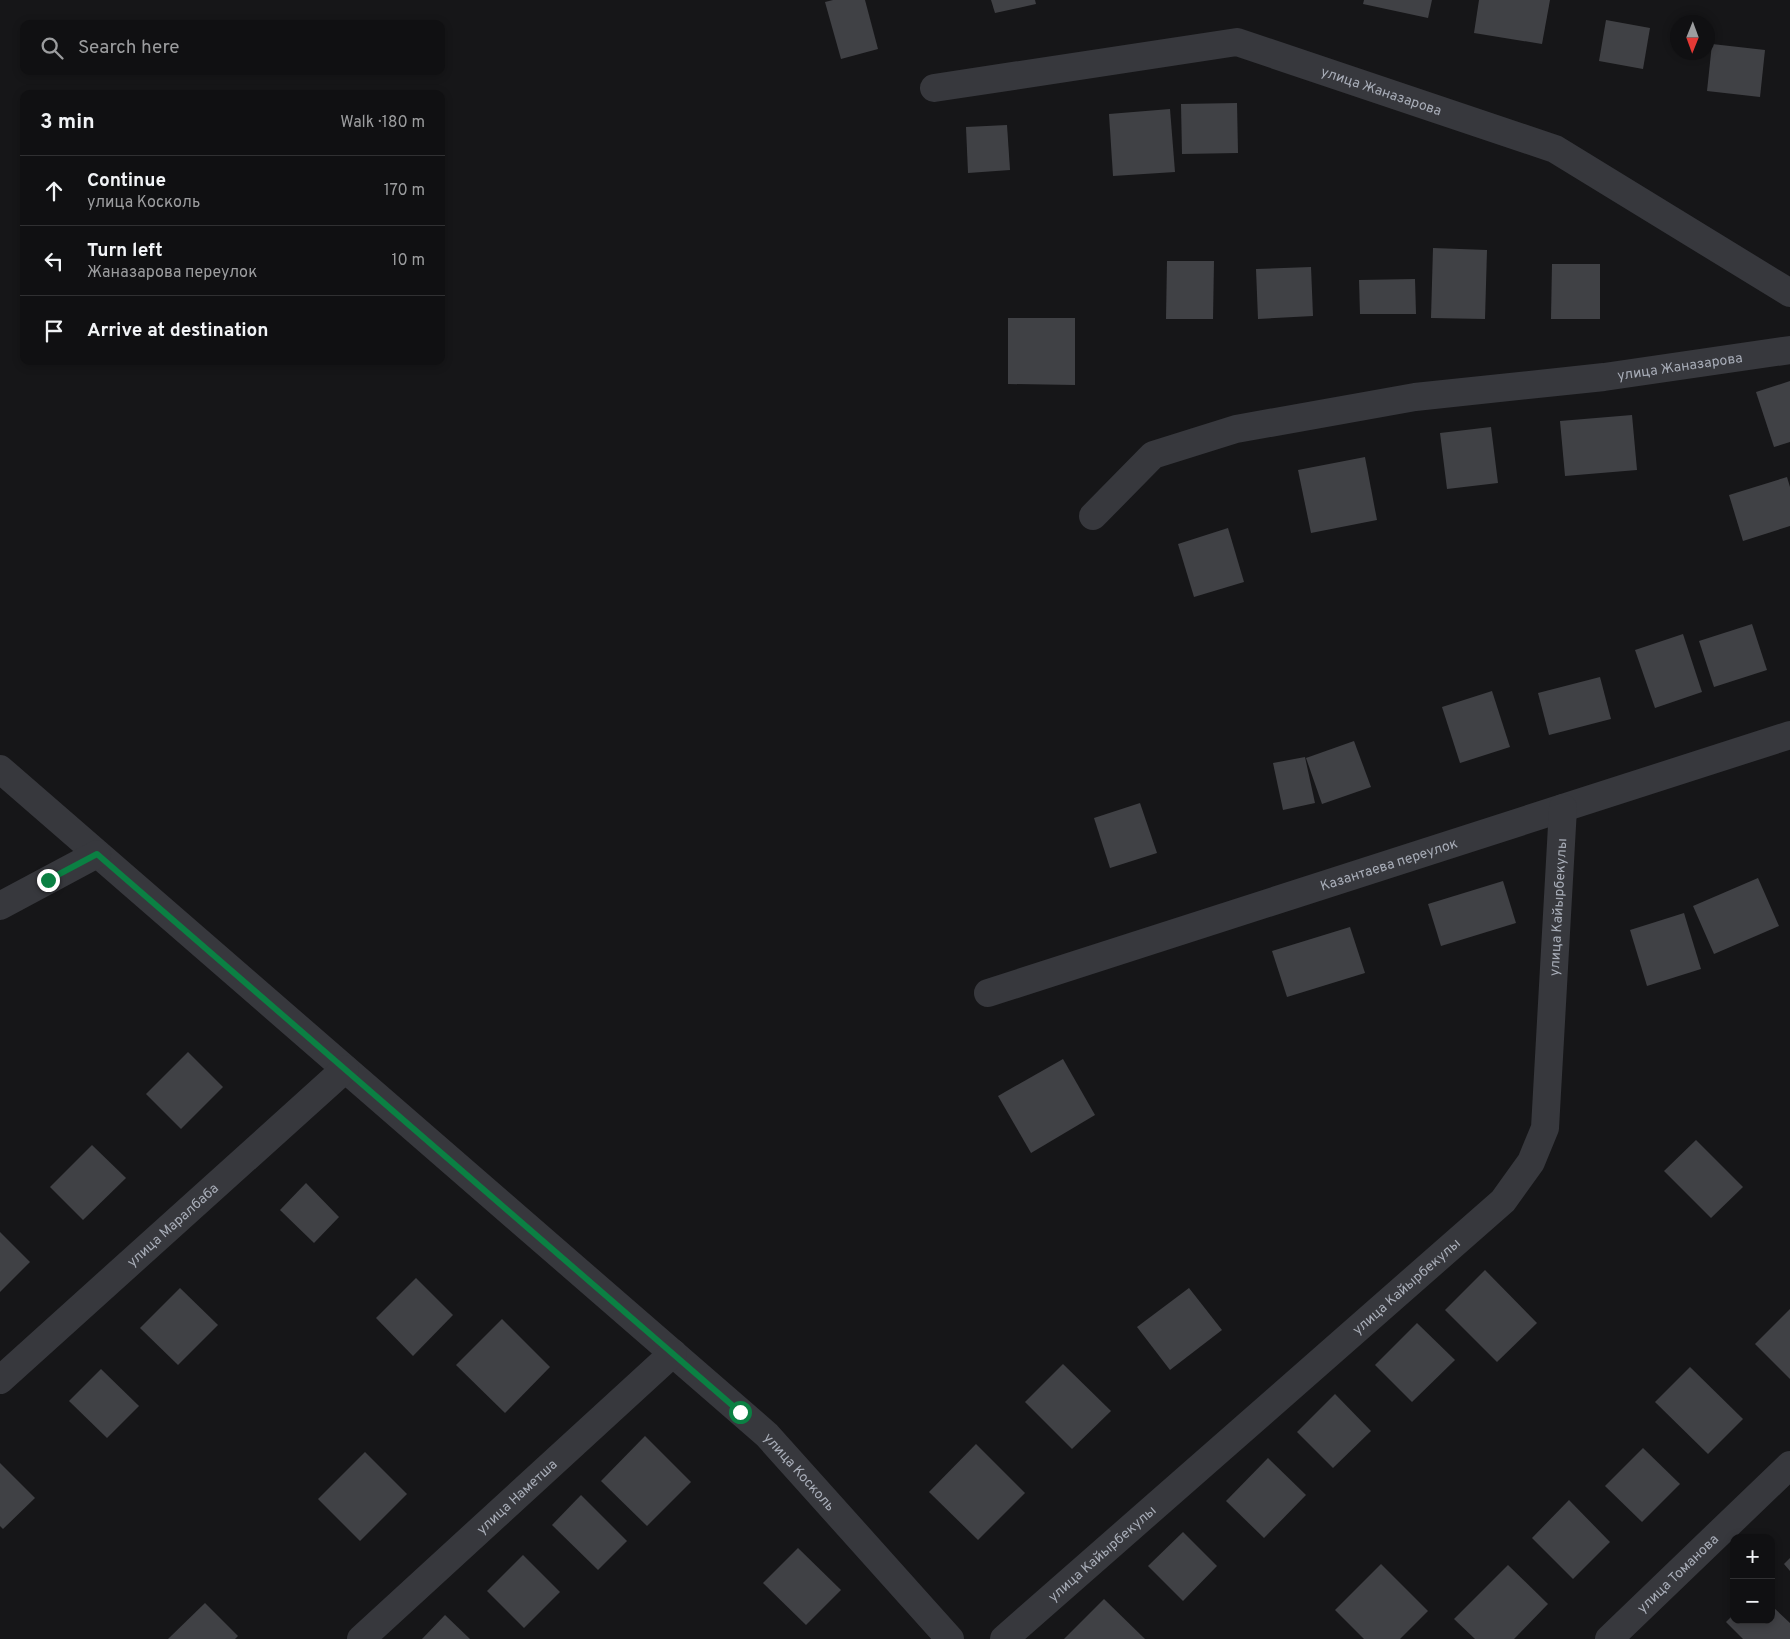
<!DOCTYPE html>
<html lang="en">
<head>
<meta charset="utf-8">
<style>
  :root { --surface:#101012; --page:#19191b; --text:#f1f3f6; --muted:#9c9d9f; --line:#303032 }
  body { margin:0; font-family:Overpass,sans-serif; background:var(--page); color:var(--text) }
  .controls { position:absolute; right:15px; bottom:15px; display:grid; overflow:hidden; border-radius:10px; box-shadow:0 2px 8px #0003 }
  .controls button { width:45px; height:45px; display:grid; place-items:center; padding:0; border:0; border-bottom:1px solid var(--line); background:var(--surface); color:var(--text); font:25px sans-serif }
  .compass { position:absolute; left:1670px; top:15px; width:45px; height:45px; border-radius:50%; background:var(--surface); box-shadow:0 2px 8px #0003; rotate:181deg }
  .stop { position:absolute; width:15px; height:15px; margin:-11px; border:4px solid #0b8043; border-radius:50%; background:#fff }
  .stop.end { background:#0b8043; border-color:#fff; box-shadow:0 1px 5px #0008 }
  .list { margin:0; padding:0; list-style:none }
  h2 { display:flex; justify-content:space-between; align-items:center; height:65px; margin:0; padding:0 20px; font-size:21px }
  h2 small { font-size:16px; font-weight:400; color:var(--muted) }
  .list li { display:grid; grid-template-columns:32px 1fr auto; gap:15px; align-items:center; box-sizing:border-box; height:70px; padding:0 20px; border-top:1px solid var(--line) }
  .list b { display:block; font-size:19px; white-space:nowrap }
  .list p { margin:0; font-size:16px; white-space:nowrap; color:var(--muted) }
  .list em { font-size:16px; font-style:normal; color:var(--muted) }
  .icon { flex:none; width:28px; height:28px; fill:none; stroke:currentColor; stroke-width:2; stroke-linecap:round; stroke-linejoin:round }
  .map { position:relative; flex:none; width:1790px; height:1639px; overflow:hidden }
  .search { position:absolute; background:var(--surface); box-shadow:0 2px 8px #0003; left:20px; top:20px; width:425px; height:55px; display:flex; align-items:center; gap:12px; box-sizing:border-box; padding:0 18px; border-radius:10px; color:var(--muted); font-size:19px }
  .panel { position:absolute; background:var(--surface); box-shadow:0 2px 8px #0003; left:20px; top:90px; width:425px; height:275px; border-radius:10px }
  .map>svg:first-child { display:block }
  .building { fill:#404145 }
  .lines { fill:none; stroke-linecap:round; stroke-linejoin:round }
  .minor { stroke:#37383d; stroke-width:28 }
  .route { stroke:#0b8043; stroke-width:6 }
  .labels { text-anchor:middle; stroke-width:4; stroke-linejoin:round; paint-order:stroke }
  .street-label { font-size:14px; fill:#a8adb8; stroke:#111113 }
</style>
</head>
<body>
<div class="map">
<svg width="1790" height="1639" viewBox="0 0 1790 1639">
  <rect width="100%" height="100%" fill="#161618"/>
  <!-- building -->
  <g class="building">
    <path d="M833,0H865L878,49L841,59L825,2Z"/>
    <path d="M991,0H1035L1036,4L995,13Z"/>
    <path d="M1364,0H1432L1428,18L1363,4Z"/>
    <path d="M1479,0H1550L1542,44L1474,33Z"/>
    <path d="M1606,20L1650,28L1643,69L1599,61Z"/>
    <path d="M1712,44L1765,50L1760,97L1707,91Z"/>
    <path d="M1237,103L1238,153L1182,154L1181,104Z"/>
    <path d="M1170,109L1175,172L1113,176L1109,114Z"/>
    <path d="M1007,125L1010,170L968,173L966,127Z"/>
    <path d="M1433,248L1487,250L1485,319L1431,318Z"/>
    <path d="M1167,261H1214L1213,319H1166Z"/>
    <path d="M1552,264H1600V319H1551Z"/>
    <path d="M1311,267L1313,316L1258,319L1256,269Z"/>
    <path d="M1415,279L1416,314H1360L1359,280Z"/>
    <path d="M1008,318H1075V385L1008,384Z"/>
    <path d="M1790,381V442L1774,447L1756,392Z"/>
    <path d="M1632,415L1637,470L1565,476L1560,421Z"/>
    <path d="M1491,427L1498,483L1447,489L1440,433Z"/>
    <path d="M1365,457L1377,520L1311,533L1298,470Z"/>
    <path d="M1787,477L1790,487V526L1743,541L1729,495Z"/>
    <path d="M1228,528L1244,582L1194,597L1178,544Z"/>
    <path d="M1752,624L1767,670L1714,687L1699,641Z"/>
    <path d="M1683,634L1702,692L1655,708L1635,650Z"/>
    <path d="M1600,677L1611,719L1549,735L1538,693Z"/>
    <path d="M1492,691L1510,747L1460,763L1442,707Z"/>
    <path d="M1354,741L1371,787L1322,804L1306,758Z"/>
    <path d="M1305,757L1315,803L1283,810L1273,763Z"/>
    <path d="M1140,803L1157,853L1110,868L1094,818Z"/>
    <path d="M1758,878L1779,926L1714,954L1693,906Z"/>
    <path d="M1503,881L1516,923L1441,946L1428,904Z"/>
    <path d="M1684,913L1701,969L1647,986L1630,930Z"/>
    <path d="M1350,927L1365,973L1287,997L1272,951Z"/>
    <path d="M188,1052L223,1087L181,1129L146,1094Z"/>
    <path d="M1063,1059L1095,1115L1031,1153L998,1096Z"/>
    <path d="M1696,1140L1743,1187L1711,1218L1664,1171Z"/>
    <path d="M92,1145L126,1178L83,1220L50,1187Z"/>
    <path d="M306,1183L339,1217L314,1243L280,1210Z"/>
    <path d="M0,1232L30,1262L0,1292Z"/>
    <path d="M1485,1270L1537,1323L1497,1362L1445,1310Z"/>
    <path d="M416,1278L453,1315L413,1356L376,1318Z"/>
    <path d="M180,1288L218,1325L178,1365L140,1328Z"/>
    <path d="M1189,1288L1222,1330L1170,1370L1137,1327Z"/>
    <path d="M1790,1309V1379L1755,1344Z"/>
    <path d="M502,1319L550,1367L505,1413L456,1365Z"/>
    <path d="M1417,1323L1455,1360L1412,1402L1375,1365Z"/>
    <path d="M1063,1364L1111,1411L1072,1449L1025,1402Z"/>
    <path d="M1690,1367L1743,1419L1708,1454L1655,1402Z"/>
    <path d="M101,1369L139,1406L107,1438L69,1401Z"/>
    <path d="M1335,1394L1371,1431L1333,1468L1297,1432Z"/>
    <path d="M645,1436L691,1482L647,1526L601,1481Z"/>
    <path d="M976,1444L1025,1493L978,1540L929,1492Z"/>
    <path d="M1643,1448L1680,1484L1642,1522L1605,1486Z"/>
    <path d="M365,1452L407,1494L360,1541L318,1499Z"/>
    <path d="M1268,1458L1306,1495L1264,1538L1226,1501Z"/>
    <path d="M0,1463L35,1498L3,1529L0,1526Z"/>
    <path d="M581,1495L627,1541L598,1570L552,1525Z"/>
    <path d="M1569,1500L1610,1542L1573,1579L1532,1538Z"/>
    <path d="M1183,1532L1217,1566L1183,1601L1148,1566Z"/>
    <path d="M798,1548L841,1590L806,1625L763,1583Z"/>
    <path d="M523,1555L560,1592L524,1628L487,1591Z"/>
    <path d="M1790,1558V1571L1784,1564Z"/>
    <path d="M1381,1564L1428,1611L1400,1639H1364L1335,1610Z"/>
    <path d="M1508,1565L1548,1604L1514,1639H1475L1454,1619Z"/>
    <path d="M1104,1599L1145,1639H1064Z"/>
    <path d="M205,1603L238,1636L235,1639H168Z"/>
    <path d="M1771,1605L1790,1623V1639H1743L1726,1622L1734,1614V1620H1771Z"/>
    <path d="M445,1615L470,1639H422Z"/>
  </g>
  <g class="lines">
    <!-- minor -->
    <g class="minor">
      <path id="s1" d="M934,88L1237,42L1555,149L1790,293"/>
      <path id="s2" d="M1093,516L1153,455L1236,429L1415,397L1604,377L1790,350"/>
      <path id="s3" d="M0,769L767,1435L950,1639"/>
      <path d="M0,906L97,854"/>
      <path id="s4" d="M988,993L1790,735"/>
      <path id="s5" d="M0,1380L345,1069"/>
      <path id="s6" d="M361,1639L673,1353"/>
      <path id="s7" d="M1004,1639L1503,1201L1531,1162L1545,1128L1563,808"/>
      <path id="s8" d="M1609,1639L1790,1465"/>
    </g>
  </g>
  <g class="lines">
    <!-- route -->
    <path class="route" d="M48,880L97,854L740,1412"/>
  </g>
  <g class="labels">
    <!-- street labels -->
    <g class="street-label">
      <text dy="5" stroke="none"><textPath href="#s1" startOffset="459">улица Жаназарова</textPath></text>
      <text dy="5" stroke="none"><textPath href="#s2" startOffset="621">улица Жаназарова</textPath></text>
      <text dy="5" stroke="none"><textPath href="#s4" startOffset="421">Казантаева переулок</textPath></text>
      <text dy="5" stroke="none"><textPath href="#s7" startOffset="970">улица Кайырбекулы</textPath></text>
      <text dy="5" stroke="none"><textPath href="#s5" startOffset="232">улица Маралбаба</textPath></text>
      <text dy="5" stroke="none"><textPath href="#s7" startOffset="535">улица Кайырбекулы</textPath></text>
      <text dy="5" stroke="none"><textPath href="#s3" startOffset="1065">улица Косколь</textPath></text>
      <text dy="5" stroke="none"><textPath href="#s6" startOffset="211">улица Наметша</textPath></text>
      <text dy="5" stroke="none"><textPath href="#s7" startOffset="130">улица Кайырбекулы</textPath></text>
      <text dy="5" stroke="none"><textPath href="#s8" startOffset="95">улица Томанова</textPath></text>
    </g>
  </g>
</svg>
<div class="controls">
<button>+</button>
<button>−</button>
</div>
<svg class="compass" viewBox="-18 -18 36 36"><path d="M0-13l5 13h-10z" fill="#e53935"/><path d="M0 13l5-13h-10z" fill="#9c9d9f"/></svg>
<div class="stop" style="left:740px;top:1412px"></div>
<div class="stop end" style="left:48px;top:880px"></div>
<div class="search"><svg class="icon" aria-label="search" viewBox="0 0 24 24"><circle cx="10" cy="10" r="6"/><path d="M15 15l6 6"/></svg>Search here</div>
<section class="panel">
<h2>3 min<small>Walk · 180 m</small></h2>
<ul class="list">
<li><svg class="icon" aria-label="ahead" viewBox="0 0 24 24"><path d="M12 20V5M6 11l6-6 6 6"/></svg><div><b>Continue</b><p>улица Косколь</p></div><em>170 m</em></li>
<li><svg class="icon" aria-label="left" viewBox="0 0 24 24"><path d="M17 20v-9H6M10 6l-5 5 5 5"/></svg><div><b>Turn left</b><p>Жаназарова переулок</p></div><em>10 m</em></li>
<li><svg class="icon" aria-label="arrive" viewBox="0 0 24 24"><path d="M6 21V4h12l-3 4 3 4H6"/></svg><div><b>Arrive at destination</b></div></li>
</ul>
</section>
</div>
</body>
</html>
